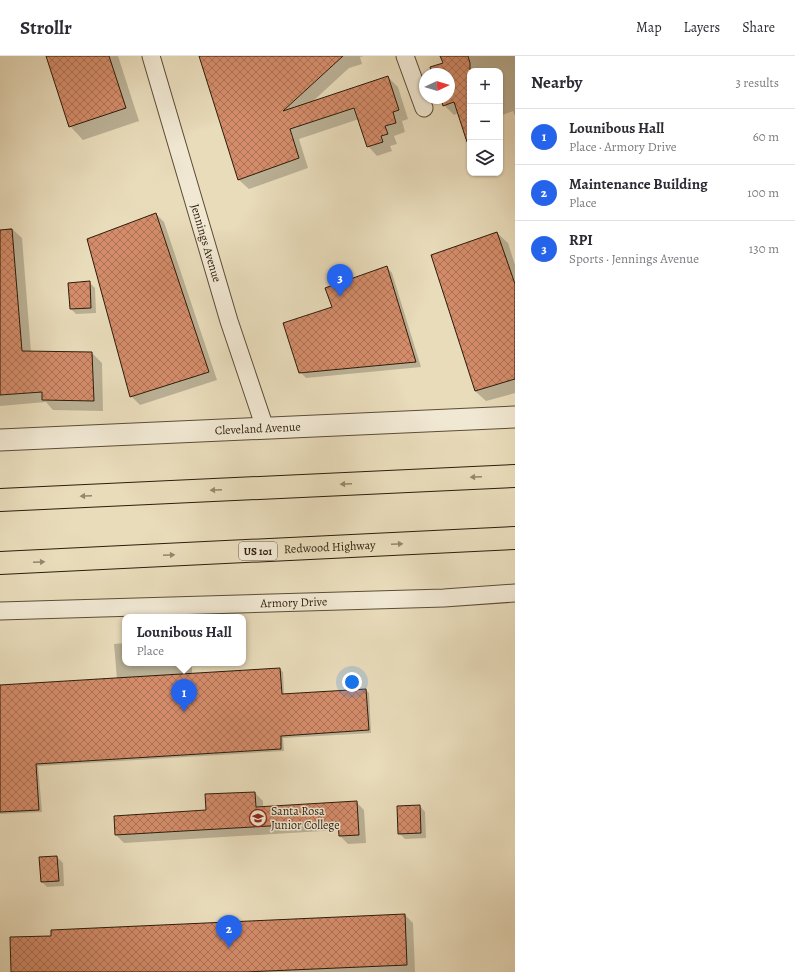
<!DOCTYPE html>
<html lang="en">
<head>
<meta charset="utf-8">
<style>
  :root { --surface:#fff; --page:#f7f7f7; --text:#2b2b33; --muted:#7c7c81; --line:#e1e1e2; --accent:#2563eb }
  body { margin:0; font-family:Alegreya,serif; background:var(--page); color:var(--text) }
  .controls { position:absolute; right:12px; top:12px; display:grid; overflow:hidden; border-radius:8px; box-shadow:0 1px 3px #0004 }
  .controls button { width:36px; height:36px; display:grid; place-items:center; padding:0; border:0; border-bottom:1px solid var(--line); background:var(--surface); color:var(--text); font:20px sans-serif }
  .compass { position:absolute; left:419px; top:12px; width:36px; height:36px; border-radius:50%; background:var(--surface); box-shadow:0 1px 3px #0004; rotate:86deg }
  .you { position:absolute; left:352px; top:626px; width:14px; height:14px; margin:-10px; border:3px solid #fff; border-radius:50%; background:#1a73e8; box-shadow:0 0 0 6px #1a73e833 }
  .badge { display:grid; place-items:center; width:26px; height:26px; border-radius:50%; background:var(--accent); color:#fff; font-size:13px; font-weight:700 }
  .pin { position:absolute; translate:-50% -33px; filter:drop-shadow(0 1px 2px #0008) }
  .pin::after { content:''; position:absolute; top:21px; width:14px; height:12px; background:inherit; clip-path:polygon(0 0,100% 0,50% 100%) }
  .popup { position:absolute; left:122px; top:558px; width:124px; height:52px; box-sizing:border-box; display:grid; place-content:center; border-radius:8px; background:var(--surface); filter:drop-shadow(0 1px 3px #0005); font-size:13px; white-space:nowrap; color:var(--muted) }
  .popup b { font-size:15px; color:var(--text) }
  .popup::after { content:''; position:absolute; left:50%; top:100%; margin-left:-8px; border:8px solid transparent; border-top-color:var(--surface) }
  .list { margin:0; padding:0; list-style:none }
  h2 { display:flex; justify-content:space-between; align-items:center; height:52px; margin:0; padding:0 16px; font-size:17px }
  h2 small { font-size:13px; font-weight:400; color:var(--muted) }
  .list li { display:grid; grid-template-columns:26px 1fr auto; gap:12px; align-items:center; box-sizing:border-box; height:56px; padding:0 16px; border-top:1px solid var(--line) }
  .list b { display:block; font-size:15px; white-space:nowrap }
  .list p { margin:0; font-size:13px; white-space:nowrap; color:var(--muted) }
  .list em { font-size:13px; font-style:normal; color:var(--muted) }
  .icon { flex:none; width:22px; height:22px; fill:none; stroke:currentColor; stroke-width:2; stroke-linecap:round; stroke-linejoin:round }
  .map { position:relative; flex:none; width:515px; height:916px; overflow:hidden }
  header { display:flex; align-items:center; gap:24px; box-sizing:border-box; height:56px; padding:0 20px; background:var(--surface); border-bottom:1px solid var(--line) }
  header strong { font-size:19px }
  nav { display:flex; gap:22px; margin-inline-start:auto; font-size:14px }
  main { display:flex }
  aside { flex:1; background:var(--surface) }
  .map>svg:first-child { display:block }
  .shadow { fill:#0003 }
  .building { fill:url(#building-cross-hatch); stroke:#2c1d0a }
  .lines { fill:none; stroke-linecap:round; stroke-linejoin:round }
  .minor-casing { stroke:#5b4d36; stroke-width:19 }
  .tertiary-casing { stroke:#5b4d36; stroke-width:23 }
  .motorway-casing { stroke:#2c1d0a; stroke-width:24 }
  .minor { stroke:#f1e8d3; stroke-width:17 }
  .tertiary { stroke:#f1e8d3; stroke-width:21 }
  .motorway { stroke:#e9dcbb; stroke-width:22 }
  .oneway { fill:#94866b }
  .labels { text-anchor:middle; stroke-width:3; stroke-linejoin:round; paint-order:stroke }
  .shield { fill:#f1e8d3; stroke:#675a46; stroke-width:1 }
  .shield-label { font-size:11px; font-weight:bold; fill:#2c1d0a }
  .street-label { font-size:12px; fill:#2c1d0a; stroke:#f1e8d3 }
  .poi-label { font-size:12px; fill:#2c1d0a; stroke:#f1e8d3; text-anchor:start }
</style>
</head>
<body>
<header>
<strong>Strollr</strong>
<nav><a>Map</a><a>Layers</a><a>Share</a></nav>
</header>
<main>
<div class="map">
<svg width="515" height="916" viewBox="0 0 515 916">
  <defs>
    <pattern id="building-cross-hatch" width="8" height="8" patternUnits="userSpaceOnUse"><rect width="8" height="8" fill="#d48c6a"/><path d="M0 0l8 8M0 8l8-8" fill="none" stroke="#ac7255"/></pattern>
  </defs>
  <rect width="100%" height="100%" fill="#e9dcbb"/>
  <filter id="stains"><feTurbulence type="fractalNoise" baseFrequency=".005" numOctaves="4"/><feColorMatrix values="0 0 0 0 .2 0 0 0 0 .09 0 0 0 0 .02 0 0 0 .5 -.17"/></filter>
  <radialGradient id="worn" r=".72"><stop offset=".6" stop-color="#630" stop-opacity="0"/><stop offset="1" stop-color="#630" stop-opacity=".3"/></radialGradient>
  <!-- shadow -->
  <g class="shadow">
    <path d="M47,0H118L139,65L83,84L70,70Z"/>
    <path d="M200,0H364L360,1L362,8L349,12L312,46L388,21L398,31L408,63L402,65L405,76L394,80L397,88L390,90L392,95L377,100L368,90L359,63L299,83L308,112L249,133L239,124Z"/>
    <path d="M441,0H515V60L513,55L500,60V15H470V70L458,57L454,59L444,49L442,42H449V18H433L444,7Z"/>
    <path d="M156,158L164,166L217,324L140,349L131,340Z"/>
    <path d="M11,172L22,182L31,296L92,297L102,307L103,355L53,354L46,346L0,350V174Z"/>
    <path d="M497,177L508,187L515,209V337L486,345L475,335Z"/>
    <path d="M387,211L392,217L421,311L306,322L300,316L333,252Z"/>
    <path d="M90,227L95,232L96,257L76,258L71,253Z"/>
    <path d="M125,587V607H192V618L280,613L283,616L284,639L366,634L369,637L371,677L283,682L284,695L38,710L42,756L0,758V630L117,623L114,588Z"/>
    <path d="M255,737L263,745V752L356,746L364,754L366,787L348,788L340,780L339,774L124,787L116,779L207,755Z"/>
    <path d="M420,750L425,756L426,782L405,783L399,777Z"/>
    <path d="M57,801L63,807L64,830L47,831L42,826L40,802Z"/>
    <path d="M405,859L413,867L415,916H12L52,881Z"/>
  </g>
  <!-- building -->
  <g class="building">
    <path d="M46,0H109L126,52L69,71Z"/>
    <path d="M199,0H343L283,55L388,20L399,54L393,56L396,67L385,70L388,78L381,80L383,86L367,91L354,52L290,73L299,102L238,124Z"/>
    <path d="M440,0H468L470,7V86H467L454,46L443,50L441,42H449V18H432L430,11L443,7Z"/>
    <path d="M156,157L209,316L130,341L87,183Z"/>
    <path d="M12,173L22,295L92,296L94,345L42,344V336L0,339V174Z"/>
    <path d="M497,176L515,228V323L475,335L431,199Z"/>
    <path d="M387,210L416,306L299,317L283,267L332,251L325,232Z"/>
    <path d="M90,225L91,252L70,253L68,227Z"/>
    <path d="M280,612L282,638L366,633L369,674L281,680V693L36,708L39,754L0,756V629Z"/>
    <path d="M255,736L256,751L357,745L359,779L339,780L338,766L115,779L114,760L206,754L205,738Z"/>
    <path d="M420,749L421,777L398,778L397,750Z"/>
    <path d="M57,800L59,825L41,826L39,801Z"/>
    <path d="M405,858L407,909L245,916H11L10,881L51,880V874Z"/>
  </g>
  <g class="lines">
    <!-- minor casing -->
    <g class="minor-casing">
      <g id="minor">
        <path id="s1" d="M151,0L229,265L265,372"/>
        <path d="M405,0L424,52"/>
        <path id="s2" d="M0,555L444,542L515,537"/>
      </g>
    </g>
    <!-- tertiary casing -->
    <g class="tertiary-casing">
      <g id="tertiary">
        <path id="s3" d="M0,384L515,361"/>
      </g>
    </g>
    <!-- motorway casing -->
    <g class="motorway-casing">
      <g id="motorway">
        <path d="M0,444L515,420"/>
        <path id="s4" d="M0,507L515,482"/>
      </g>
    </g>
    <!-- minor -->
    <use href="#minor" class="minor"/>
    <!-- tertiary -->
    <use href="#tertiary" class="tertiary"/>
    <!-- motorway -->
    <use href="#motorway" class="motorway"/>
  </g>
  <!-- one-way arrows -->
  <defs><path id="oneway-solid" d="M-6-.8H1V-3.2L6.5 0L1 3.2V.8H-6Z"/></defs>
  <g class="oneway">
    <use href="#oneway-solid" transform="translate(476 421) rotate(177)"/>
    <use href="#oneway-solid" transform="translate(346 428) rotate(177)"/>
    <use href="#oneway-solid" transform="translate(216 434) rotate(177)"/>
    <use href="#oneway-solid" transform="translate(86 440) rotate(177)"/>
    <use href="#oneway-solid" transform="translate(397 488) rotate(-3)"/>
    <use href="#oneway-solid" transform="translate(169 499) rotate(-3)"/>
    <use href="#oneway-solid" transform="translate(39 506) rotate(-3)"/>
  </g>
  <!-- icons -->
  <defs>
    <g id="university-ring" transform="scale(0.9)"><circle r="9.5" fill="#f1e8d3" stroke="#8f2418" stroke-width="1.5"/><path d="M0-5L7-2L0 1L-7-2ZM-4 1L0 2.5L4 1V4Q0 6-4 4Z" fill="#8f2418"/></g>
  </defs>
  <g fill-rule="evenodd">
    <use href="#university-ring" x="258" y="762"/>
  </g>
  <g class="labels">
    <!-- shield labels -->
    <rect class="shield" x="239" y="486" width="38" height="18" rx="3"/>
    <g class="shield-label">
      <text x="258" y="499">US 101</text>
    </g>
    <!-- street labels -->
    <g class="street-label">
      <text dy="4" stroke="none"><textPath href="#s1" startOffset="195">Jennings Avenue</textPath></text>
      <text dy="4" stroke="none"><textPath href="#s3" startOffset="258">Cleveland Avenue</textPath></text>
      <text dy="4" stroke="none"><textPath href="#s4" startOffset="330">Redwood Highway</textPath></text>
      <text dy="4" stroke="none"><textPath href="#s2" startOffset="294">Armory Drive</textPath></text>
    </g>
    <!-- poi labels -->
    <g class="poi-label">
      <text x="271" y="759">Santa Rosa<tspan x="271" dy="14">Junior College</tspan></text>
    </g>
  </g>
  <rect width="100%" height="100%" filter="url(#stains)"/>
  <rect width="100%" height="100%" fill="url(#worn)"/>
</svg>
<div class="controls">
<button>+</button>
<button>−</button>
<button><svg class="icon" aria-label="layers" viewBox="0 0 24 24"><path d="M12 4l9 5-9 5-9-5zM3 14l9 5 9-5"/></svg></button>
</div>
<svg class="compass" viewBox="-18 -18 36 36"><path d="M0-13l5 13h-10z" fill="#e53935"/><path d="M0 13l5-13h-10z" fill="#7c7c81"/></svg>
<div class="you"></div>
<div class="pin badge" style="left:184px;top:656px">1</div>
<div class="popup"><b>Lounibous Hall</b>Place</div>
<div class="pin badge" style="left:229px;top:892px">2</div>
<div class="pin badge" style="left:340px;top:241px">3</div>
</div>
<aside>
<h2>Nearby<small>3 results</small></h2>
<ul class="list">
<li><span class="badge">1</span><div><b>Lounibous Hall</b><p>Place · Armory Drive</p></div><em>60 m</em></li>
<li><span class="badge">2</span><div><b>Maintenance Building</b><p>Place</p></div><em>100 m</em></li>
<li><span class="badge">3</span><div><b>RPI</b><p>Sports · Jennings Avenue</p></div><em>130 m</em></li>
</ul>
</aside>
</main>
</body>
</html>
